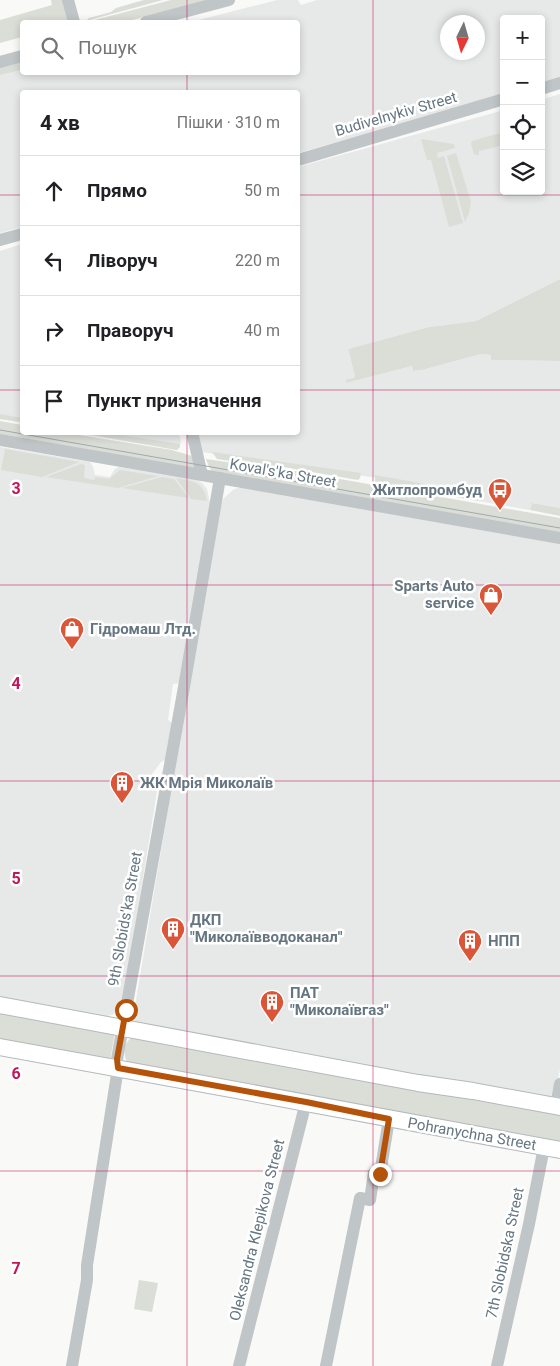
<!DOCTYPE html>
<html lang="uk">
<head>
<meta charset="utf-8">
<style>
  :root { --surface:#fff; --page:#f6f6f6; --text:#202124; --muted:#757577; --line:#e0e0e0 }
  body { margin:0; font-family:Roboto,sans-serif; background:var(--page); color:var(--text) }
  .controls { position:absolute; right:15px; top:15px; display:grid; overflow:hidden; border-radius:5px; box-shadow:0 2px 8px #0003 }
  .controls button { width:45px; height:45px; display:grid; place-items:center; padding:0; border:0; border-bottom:1px solid var(--line); background:var(--surface); color:var(--text); font:25px sans-serif }
  .compass { position:absolute; left:440px; top:15px; width:45px; height:45px; border-radius:50%; background:var(--surface); box-shadow:0 2px 8px #0003; rotate:185deg }
  .stop { position:absolute; width:15px; height:15px; margin:-11px; border:4px solid #b45309; border-radius:50%; background:#fff }
  .stop.end { background:#b45309; border-color:#fff; box-shadow:0 1px 5px #0008 }
  .list { margin:0; padding:0; list-style:none }
  h2 { display:flex; justify-content:space-between; align-items:center; height:65px; margin:0; padding:0 20px; font-size:21px }
  h2 small { font-size:16px; font-weight:400; color:var(--muted) }
  .list li { display:grid; grid-template-columns:32px 1fr auto; gap:15px; align-items:center; box-sizing:border-box; height:70px; padding:0 20px; border-top:1px solid var(--line) }
  .list b { display:block; font-size:19px; white-space:nowrap }
  .list em { font-size:16px; font-style:normal; color:var(--muted) }
  .icon { flex:none; width:28px; height:28px; fill:none; stroke:currentColor; stroke-width:2; stroke-linecap:round; stroke-linejoin:round }
  .map { position:relative; flex:none; width:560px; height:1366px; overflow:hidden }
  .search { position:absolute; background:var(--surface); box-shadow:0 2px 8px #0003; left:20px; top:20px; width:280px; height:55px; display:flex; align-items:center; gap:12px; box-sizing:border-box; padding:0 18px; border-radius:5px; color:var(--muted); font-size:19px }
  .panel { position:absolute; background:var(--surface); box-shadow:0 2px 8px #0003; left:20px; top:90px; width:280px; height:345px; border-radius:5px }
  .map>svg:first-child { display:block }
  .built { fill:#e7e8e8; fill-rule:evenodd }
  .green { fill:#daded7 }
  .lines { fill:none; stroke-linecap:round; stroke-linejoin:round }
  .major-casing { stroke:#b4b9bd; stroke-width:18 }
  .minor { stroke:#c0c5c8; stroke-width:12 }
  .major { stroke:#fff; stroke-width:16 }
  .tram { stroke:#a2a9ae; stroke-width:1 }
  .route { stroke:#b45309; stroke-width:6 }
  .grid { fill:none; stroke:#c2185b; stroke-width:1; stroke-opacity:0.55 }
  .labels { text-anchor:middle; stroke-width:5; stroke-linejoin:round; paint-order:stroke }
  .street-label { font-size:15px; fill:#667680; stroke:#fff }
  .poi-label { font-size:15px; font-weight:bold; fill:#667680; stroke:#fff; text-anchor:start }
  .grid-label { font-size:16px; text-anchor:middle; font-weight:bold; fill:#c2185b; stroke:#fff; stroke-width:5; stroke-linejoin:round; paint-order:stroke }
</style>
</head>
<body>
<div class="map">
<svg width="560" height="1366" viewBox="0 0 560 1366">
  <rect width="100%" height="100%" fill="#f9f9f7"/>
  <!-- built -->
  <g class="built">
    <path d="M277,0H298L301,5L317,0H560V80L541,86V19H504V96L298,153V92H22V227L0,233V75L22,70V72H298V22H191ZM448,22H478V52H448Z"/>
    <path d="M560,94V279L476,321L429,327L348,349L355,376L354,378L346,383L412,366L413,371L422,370L481,354L491,355L492,360L560,361V508L532,503L530,510L478,501L479,493L202,452L197,433L298,432V167L504,110V191H541V100Z"/>
    <path d="M22,244V423L0,419V251Z"/>
    <path d="M76,433H179L181,442L177,450Z"/>
    <path d="M0,447L90,462L93,467L95,475L110,477L115,469L119,467L195,479L202,483L207,489L210,503L181,683L173,684L168,720L172,723L167,759L161,762L152,774L157,780L158,785L122,1008L116,1013L102,1018L0,1000Z"/>
    <path d="M240,487L560,544V1069L556,1090L551,1096L547,1098L137,1025L133,1018L218,510L224,498L233,490Z"/>
  </g>
  <!-- green -->
  <g class="green">
    <path d="M51,0H64L70,19L64,22H22V37L0,43V20L52,5Z"/>
    <path d="M144,0H163L86,21L89,18L111,12L116,8Z"/>
    <path d="M171,0H207L125,22H87Z"/>
    <path d="M22,60V70L0,75V67Z"/>
    <path d="M504,132V145L479,151V155H476L474,154L471,144L472,141Z"/>
    <path d="M421,139L454,144L455,148L437,153L438,158L444,156L463,223L449,227L431,160H427Z"/>
    <path d="M456,153L471,202L469,213L465,222L447,156Z"/>
    <path d="M560,279V361L491,360V355L481,354L422,370L413,371L412,366L346,383V380L354,378L355,376L348,349L429,327L476,321Z"/>
    <path d="M0,414L22,418V422L0,419Z"/>
    <path d="M0,421L22,425V432L67,433L172,450L192,456L195,466L194,468L0,434Z"/>
    <path d="M83,433H108L180,444V447L177,450Z"/>
    <path d="M5,449L79,462L42,477L1,470Z"/>
    <path d="M212,452L361,473L360,478L358,480L277,466L272,467L217,459Z"/>
    <path d="M206,459L272,469L278,468L560,518V533L212,471L209,467Z"/>
    <path d="M81,464L85,465L84,478L94,480L95,477L109,479L120,470L158,476L118,488L46,477Z"/>
    <path d="M375,475L436,486L480,493L478,501L375,483Z"/>
    <path d="M162,477L174,479L189,498L122,488Z"/>
    <path d="M176,478C193,481 204,482 207,501L191,499Z"/>
    <path d="M532,503L560,508V516L530,510Z"/>
    <path d="M0,1010L115,1032L110,1061L0,1042Z"/>
    <path d="M134,1036L560,1112V1144L132,1066L126,1060C123,1050 124,1042 134,1036Z"/>
    <path d="M139,1280L158,1283L152,1312L134,1309Z"/>
  </g>
  <g class="lines">
    <!-- major casing -->
    <g class="major-casing">
      <g id="major">
        <path d="M0,1005L418,1083L473,1091L560,1107"/>
        <path d="M0,1047C187,1080 373,1116 560,1150"/>
      </g>
    </g>
    <!-- minor -->
    <g class="minor">
      <path d="M68,0L74,22"/>
      <path d="M146,22L229,0"/>
      <path d="M0,62L22,56"/>
      <path d="M541,89L560,83"/>
      <path d="M298,160L504,99"/>
      <path d="M0,240L22,234"/>
      <path d="M192,432L202,475"/>
      <path d="M0,440L202,475L560,538"/>
      <path d="M556,1106L560,1084"/>
      <path d="M72,1366L87,1280V1265L118,1068L117,1059L119,1048L184,687L220,478"/>
      <path d="M239,1366L306,1102"/>
      <path d="M326,1366L360,1198L370,1200L374,1173L380,1174L389,1119"/>
      <path d="M497,1366L529,1224L544,1147"/>
    </g>
    <!-- major -->
    <use href="#major" class="major"/>
    <!-- tram -->
    <path class="tram" d="M0,430L560,528"/>
  </g>
  <g class="lines">
    <!-- route -->
    <path class="route" d="M126,1010L117,1059L118,1068L306,1102L389,1119L380,1174"/>
  </g>
  <!-- grid -->
  <path class="grid" d="M187,0V22M373,0V1366M187,72V92M0,195H22M298,195H560M0,390H22M298,390H560M187,432V1366M0,585H560M0,781H560M0,976H560M0,1171H560"/>
  <!-- icons -->
  <defs>
    <g id="bus-pin" transform="scale(1.25)"><path d="M0 17L-7.5 6A9.5 9.5 0 1 1 7.5 6Z" fill="#d95638" stroke="#fff"/><path d="M-5-6H5V4H4V6H2V4H-2V6H-4V4H-5ZM-3.5-4V0h7V-4ZM-3.5 1.2v1.5H-2V1.2ZM2 1.2v1.5H3.5V1.2Z" fill="#fff"/></g>
    <g id="shop-pin" transform="scale(1.25)"><path d="M0 17L-7.5 6A9.5 9.5 0 1 1 7.5 6Z" fill="#d95638" stroke="#fff"/><path d="M-5-2.5h2.3a2.7 3.5 0 0 1 5.4 0H5L5.5 6h-11ZM-1.5-2.5h3a1.5 2.3 0 0 0-3 0Z" fill="#fff"/></g>
    <g id="building-pin" transform="scale(1.25)"><path d="M0 17L-7.5 6A9.5 9.5 0 1 1 7.5 6Z" fill="#d95638" stroke="#fff"/><path d="M-4-6H4V6H1V3H-1V6H-4ZM-2.5-4.3h1.7v1.8h-1.7ZM.8-4.3h1.7v1.8H.8ZM-2.5-1h1.7V.8h-1.7ZM.8-1h1.7V.8H.8Z" fill="#fff"/></g>
  </defs>
  <g fill-rule="evenodd">
    <use href="#bus-pin" x="500" y="490"/>
    <use href="#shop-pin" x="491" y="595"/>
    <use href="#shop-pin" x="72" y="629"/>
    <use href="#building-pin" x="122" y="783"/>
    <use href="#building-pin" x="173" y="929"/>
    <use href="#building-pin" x="470" y="941"/>
    <use href="#building-pin" x="272" y="1002"/>
  </g>
  <g class="labels">
    <!-- street labels -->
    <g class="street-label">
      <text transform="translate(396 114) rotate(-16)" y="5">Budivelnykiv Street</text>
      <text transform="translate(283 473) rotate(10)" y="5">Koval's'ka Street</text>
      <text transform="translate(125 919) rotate(-80)" y="5">9th Slobids'ka Street</text>
      <text transform="translate(472 1134) rotate(10)" y="5">Pohranychna Street</text>
      <text transform="translate(257 1230) rotate(-76)" y="5">Oleksandra Klepikova Street</text>
      <text transform="translate(505 1253) rotate(-78)" y="5">7th Slobidska Street</text>
    </g>
    <!-- poi labels -->
    <g class="poi-label">
      <text x="482" y="495" text-anchor="end">Житлопромбуд</text>
      <text x="474" y="591" text-anchor="end">Sparts Auto<tspan x="474" dy="17">service</tspan></text>
      <text x="90" y="634">Гідромаш Лтд.</text>
      <text x="140" y="788">ЖК Мрія Миколаїв</text>
      <text x="190" y="925">ДКП<tspan x="190" dy="17">"Миколаївводоканал"</tspan></text>
      <text x="488" y="946">НПП</text>
      <text x="290" y="998">ПАТ<tspan x="290" dy="17">"Миколаївгаз"</tspan></text>
    </g>
  </g>
  <g class="grid-label">
    <text x="16" y="494">3</text>
    <text x="16" y="689">4</text>
    <text x="16" y="884">5</text>
    <text x="16" y="1079">6</text>
    <text x="16" y="1274">7</text>
  </g>
</svg>
<div class="controls">
<button>+</button>
<button>−</button>
<button><svg class="icon" aria-label="locate" viewBox="0 0 24 24"><circle cx="12" cy="12" r="6"/><path d="M12 2v4M12 18v4M2 12h4M18 12h4"/></svg></button>
<button><svg class="icon" aria-label="layers" viewBox="0 0 24 24"><path d="M12 4l9 5-9 5-9-5zM3 14l9 5 9-5"/></svg></button>
</div>
<svg class="compass" viewBox="-18 -18 36 36"><path d="M0-13l5 13h-10z" fill="#e53935"/><path d="M0 13l5-13h-10z" fill="#757577"/></svg>
<div class="stop" style="left:126px;top:1010px"></div>
<div class="stop end" style="left:380px;top:1174px"></div>
<div class="search"><svg class="icon" aria-label="search" viewBox="0 0 24 24"><circle cx="10" cy="10" r="6"/><path d="M15 15l6 6"/></svg>Пошук</div>
<section class="panel">
<h2>4 хв<small>Пішки · 310 m</small></h2>
<ul class="list">
<li><svg class="icon" aria-label="ahead" viewBox="0 0 24 24"><path d="M12 20V5M6 11l6-6 6 6"/></svg><div><b>Прямо</b></div><em>50 m</em></li>
<li><svg class="icon" aria-label="left" viewBox="0 0 24 24"><path d="M17 20v-9H6M10 6l-5 5 5 5"/></svg><div><b>Ліворуч</b></div><em>220 m</em></li>
<li><svg class="icon" aria-label="right" viewBox="0 0 24 24"><path d="M7 20v-9h11M14 6l5 5-5 5"/></svg><div><b>Праворуч</b></div><em>40 m</em></li>
<li><svg class="icon" aria-label="arrive" viewBox="0 0 24 24"><path d="M6 21V4h12l-3 4 3 4H6"/></svg><div><b>Пункт призначення</b></div></li>
</ul>
</section>
</div>
</body>
</html>
